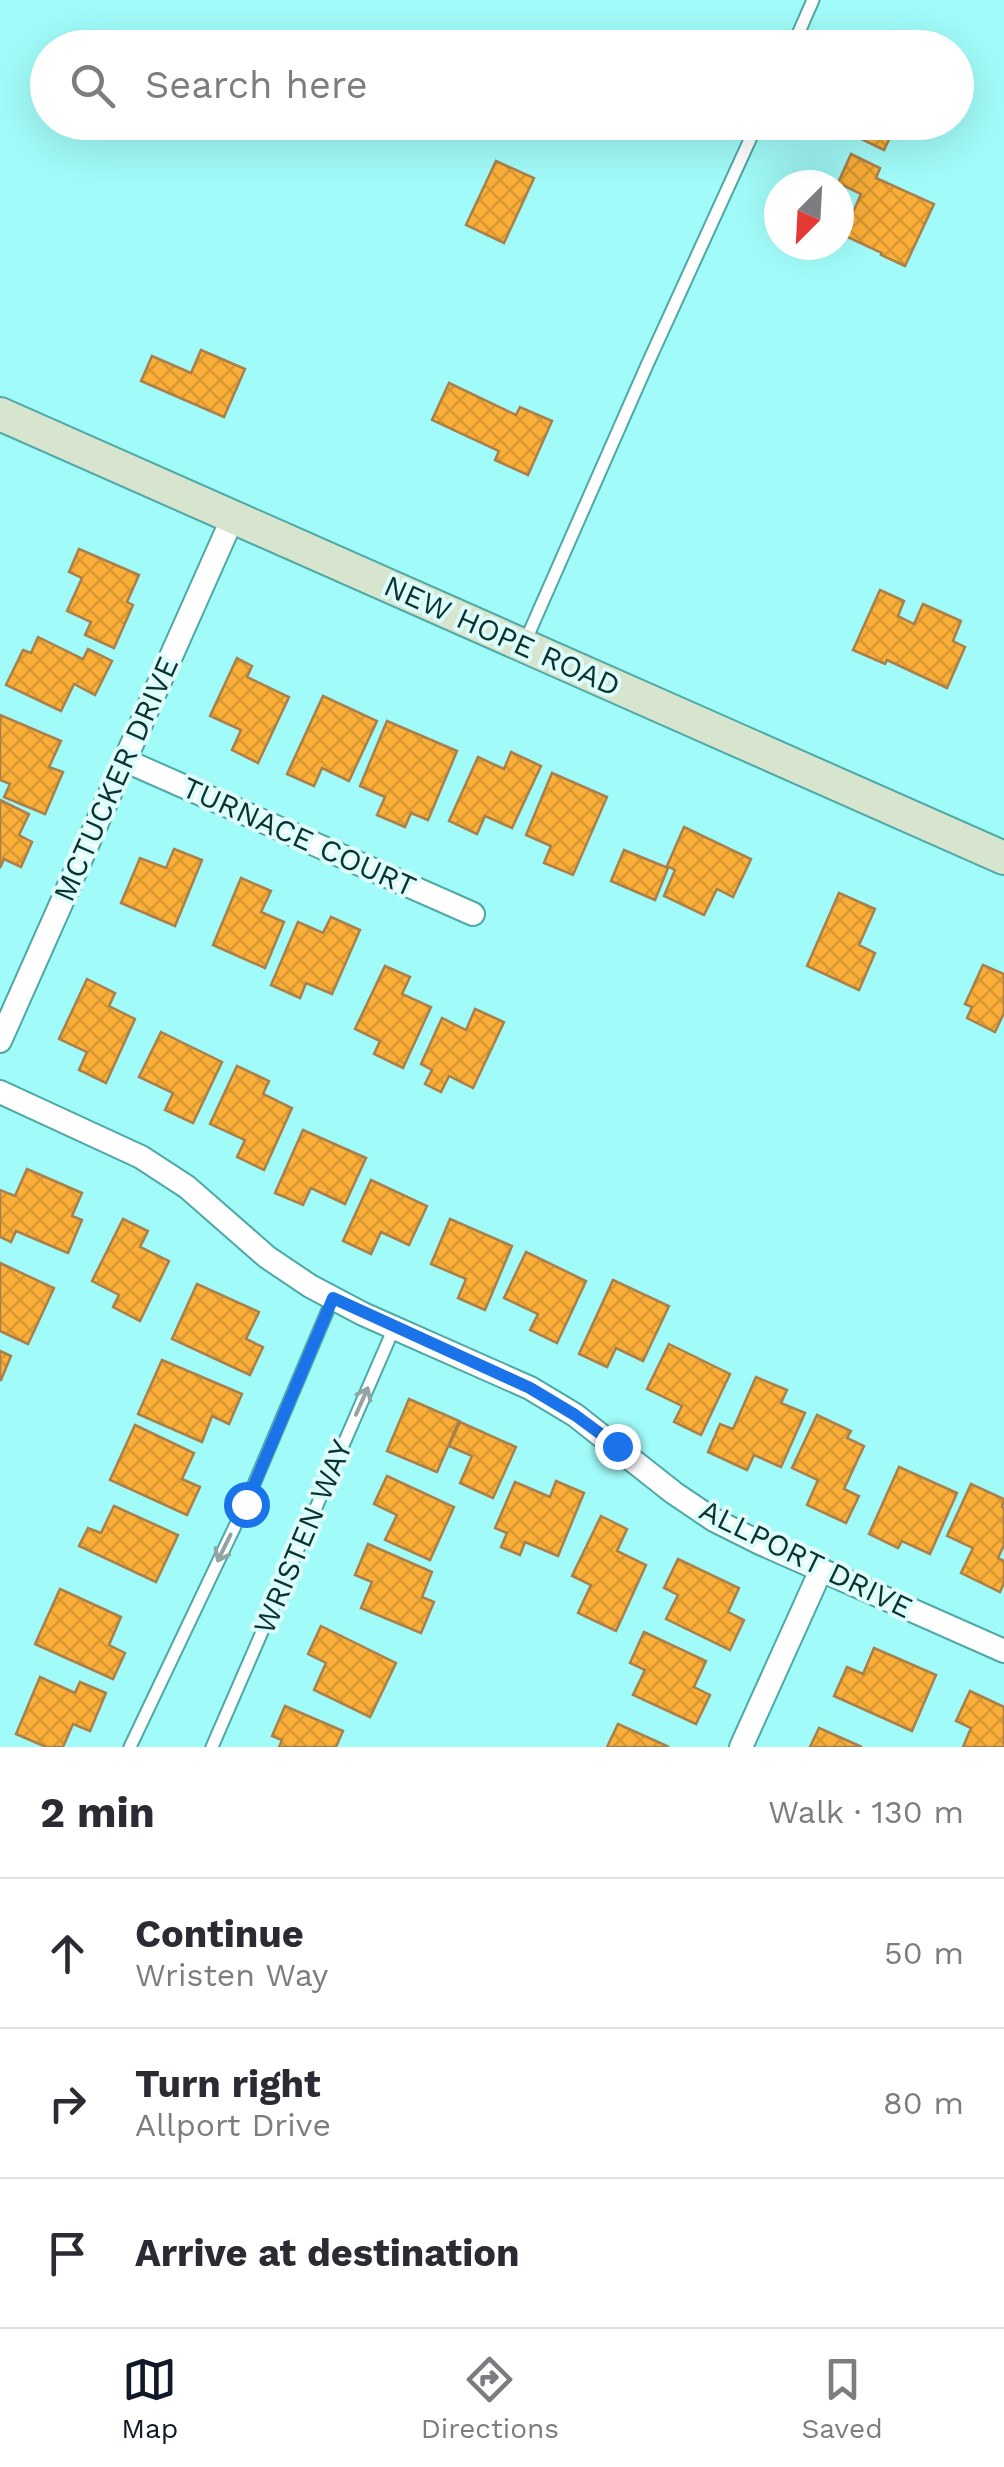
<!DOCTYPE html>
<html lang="en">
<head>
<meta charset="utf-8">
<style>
  :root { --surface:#fff; --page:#f7f7f7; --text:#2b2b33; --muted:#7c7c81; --line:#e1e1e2; --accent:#111827 }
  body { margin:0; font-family:"Work Sans",sans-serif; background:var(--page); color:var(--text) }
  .compass { position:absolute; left:764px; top:170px; width:90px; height:90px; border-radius:50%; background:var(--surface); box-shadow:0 10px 40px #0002; rotate:204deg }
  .stop { position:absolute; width:30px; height:30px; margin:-22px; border:8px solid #1a73e8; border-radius:50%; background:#fff }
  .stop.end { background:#1a73e8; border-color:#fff; box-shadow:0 2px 10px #0008 }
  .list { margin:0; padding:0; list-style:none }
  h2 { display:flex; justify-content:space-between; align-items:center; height:130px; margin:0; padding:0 40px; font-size:42px }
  h2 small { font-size:32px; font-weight:400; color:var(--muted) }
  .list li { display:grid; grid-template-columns:65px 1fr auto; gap:30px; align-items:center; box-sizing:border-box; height:150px; padding:0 40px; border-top:2px solid var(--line) }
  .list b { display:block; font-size:38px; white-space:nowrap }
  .list p { margin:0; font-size:32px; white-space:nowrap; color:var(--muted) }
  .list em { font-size:32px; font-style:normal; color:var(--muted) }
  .icon { flex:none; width:55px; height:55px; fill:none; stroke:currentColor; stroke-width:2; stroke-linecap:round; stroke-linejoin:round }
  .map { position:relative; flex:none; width:1004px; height:1747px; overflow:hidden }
  .search { position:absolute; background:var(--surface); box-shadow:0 10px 40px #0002; left:30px; right:30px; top:30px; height:110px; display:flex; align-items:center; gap:25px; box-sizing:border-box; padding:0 35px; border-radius:55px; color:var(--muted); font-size:38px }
  .sheet { height:580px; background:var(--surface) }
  nav { display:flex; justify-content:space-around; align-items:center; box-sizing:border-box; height:140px; border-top:2px solid var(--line); background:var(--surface); font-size:28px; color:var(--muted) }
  nav a { display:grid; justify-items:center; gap:5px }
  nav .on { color:var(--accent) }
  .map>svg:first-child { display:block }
  .building { fill:url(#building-cross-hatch); stroke:#a9804b; stroke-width:2.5 }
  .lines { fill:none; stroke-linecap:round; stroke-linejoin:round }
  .lane-casing { stroke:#4ea8a6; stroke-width:15 }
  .street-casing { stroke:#4ea8a6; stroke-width:26 }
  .secondary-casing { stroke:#4ea8a6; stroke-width:36 }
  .lane { stroke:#fff; stroke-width:11 }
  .street { stroke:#fff; stroke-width:22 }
  .secondary { stroke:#d7e4ce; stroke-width:32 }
  .oneway { stroke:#91a3a2 }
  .route { stroke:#1a73e8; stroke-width:12 }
  .labels { text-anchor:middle; stroke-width:8; stroke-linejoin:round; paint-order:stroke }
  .street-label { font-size:30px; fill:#0a3231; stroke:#dcfdfb }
</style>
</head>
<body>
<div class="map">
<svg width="1004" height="1747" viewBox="0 0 1004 1747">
  <defs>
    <pattern id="building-cross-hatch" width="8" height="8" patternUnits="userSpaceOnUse" patternTransform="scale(2.5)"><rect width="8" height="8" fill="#fcaf38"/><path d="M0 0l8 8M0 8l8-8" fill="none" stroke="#d79732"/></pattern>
  </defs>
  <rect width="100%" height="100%" fill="#a1fbf8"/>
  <!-- building -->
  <g class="building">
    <path d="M866,122H880L894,129L884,150L859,138Z"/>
    <path d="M851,154L880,168L876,178L934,204L905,266L881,255L882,253L843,235L861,194L838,183Z"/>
    <path d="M496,161L534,178L504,243L466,225Z"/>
    <path d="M201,350L245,369L224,417L141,381L152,356L191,373Z"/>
    <path d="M449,383L516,415L520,407L552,421L528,475L495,460L499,451L432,420Z"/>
    <path d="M79,549L139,575L127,602L133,605L114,648L85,635L91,622L67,611L82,578L69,572Z"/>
    <path d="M880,590L904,601L898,616L914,624L923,604L961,621L953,641L965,647L947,688L887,660L885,664L853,650Z"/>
    <path d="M38,637L83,659L88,649L112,661L95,695L74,684L61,711L6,685L23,650L31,653Z"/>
    <path d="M237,658L252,666L247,677L289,697L258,763L232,750L241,730L210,716Z"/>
    <path d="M323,696L377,721L349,781L322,768L314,786L287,774Z"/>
    <path d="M0,715L61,741L49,767L63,772L45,814L4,797L10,784L0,780Z"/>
    <path d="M387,721L457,751L428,820L411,813L405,827L377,815L385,797L360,786Z"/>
    <path d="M511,752L541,766L512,828L485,816L477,834L449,821L478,757L504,769Z"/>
    <path d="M552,773L607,797L573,875L544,863L551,846L526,835Z"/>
    <path d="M0,800L29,814L19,835L32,842L21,867L4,859L0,868Z"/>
    <path d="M684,827L751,859L733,897L717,889L704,915L664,896L675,870L667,866Z"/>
    <path d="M174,849L202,860L175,926L121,903L140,858L166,868Z"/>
    <path d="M624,850L668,868L655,900L611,881Z"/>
    <path d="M241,878L271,891L261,912L284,922L265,968L213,945Z"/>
    <path d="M839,893L875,909L859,945L875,953L859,990L807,966Z"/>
    <path d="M331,917L360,930L332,994L306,983L300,998L271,985L298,922L323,933Z"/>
    <path d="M983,965L1004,974V1013L995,1032L967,1018L972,1007L965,1004Z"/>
    <path d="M385,966L410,977L402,994L431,1007L403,1068L374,1054L380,1041L355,1029Z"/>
    <path d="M87,979L115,993L109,1006L135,1019L106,1083L79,1070L87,1052L59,1039Z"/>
    <path d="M475,1009L504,1022L473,1088L449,1076L441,1092L425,1084L432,1070L421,1064L442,1018L466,1030Z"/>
    <path d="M161,1032L222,1062L193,1123L165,1110L173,1093L139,1077Z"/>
    <path d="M237,1066L269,1081L263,1094L292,1108L264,1170L237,1157L245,1140L210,1124Z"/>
    <path d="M303,1130L366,1158L345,1204L311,1188L303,1205L275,1193Z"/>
    <path d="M27,1169L82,1193L72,1216L82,1220L68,1253L16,1231L11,1242L0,1237V1190L15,1196Z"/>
    <path d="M371,1180L427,1206L409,1245L381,1232L371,1254L343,1241Z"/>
    <path d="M123,1219L148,1231L140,1247L169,1261L140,1321L113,1307L119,1295L92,1281Z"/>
    <path d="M450,1219L512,1246L485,1310L458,1298L466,1279L431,1264Z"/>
    <path d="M526,1252L586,1281L557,1343L530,1330L538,1314L504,1298Z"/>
    <path d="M0,1263L54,1288L28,1344L0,1331Z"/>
    <path d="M613,1280L669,1306L643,1361L616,1348L607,1367L579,1354Z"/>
    <path d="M197,1284L259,1312L246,1339L263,1347L250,1375L172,1339Z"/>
    <path d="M669,1344L730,1374L701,1435L674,1422L682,1406L647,1389Z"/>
    <path d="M0,1351L11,1356L1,1380H0Z"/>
    <path d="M162,1360L242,1394L229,1424L212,1416L202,1442L138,1414Z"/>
    <path d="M756,1377L787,1390L781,1403L805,1413L781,1467L754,1455L747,1470L708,1452L720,1424L733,1429Z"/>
    <path d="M409,1399L459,1421L437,1472L387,1451Z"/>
    <path d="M817,1415L851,1431L847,1438L864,1446L844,1489L859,1496L846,1523L807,1505L818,1480L792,1468Z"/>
    <path d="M460,1422L516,1447L493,1498L460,1483L472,1456L449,1446Z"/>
    <path d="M135,1425L194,1453L182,1479L200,1487L187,1515L110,1480Z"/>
    <path d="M899,1467L957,1493L930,1554L902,1541L898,1548L869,1534Z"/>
    <path d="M387,1476L454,1507L430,1560L385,1540L397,1515L374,1504Z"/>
    <path d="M556,1481L584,1493L558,1556L525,1542L520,1555L501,1547L507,1533L495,1528L515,1482L550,1497Z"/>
    <path d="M971,1484L1004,1499L1002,1507L1004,1508V1545L998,1558L1004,1561V1583L1000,1592L961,1573L973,1548L947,1536Z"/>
    <path d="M114,1506L178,1535L156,1582L79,1546L88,1528L101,1533Z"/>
    <path d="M601,1516L627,1529L617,1551L646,1565L616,1631L578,1613L591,1585L572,1576Z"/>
    <path d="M368,1544L432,1572L422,1597L434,1602L421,1633L361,1608L372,1582L355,1575Z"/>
    <path d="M678,1559L739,1588L728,1612L744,1620L730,1650L666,1619L678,1595L664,1588Z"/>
    <path d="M60,1589L121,1617L109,1645L125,1653L113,1679L35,1644Z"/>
    <path d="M321,1626L396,1663L370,1717L314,1690L326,1663L308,1654Z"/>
    <path d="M644,1632L706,1661L694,1687L710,1695L696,1724L633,1695L645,1670L630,1663Z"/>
    <path d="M874,1648L936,1675L912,1731L834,1696L847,1667L863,1674Z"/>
    <path d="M40,1677L75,1693L80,1682L106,1693L90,1731L73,1724L63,1747H46L16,1734Z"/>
    <path d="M970,1691L1004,1707V1747H963L971,1728L956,1721Z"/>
    <path d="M285,1706L343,1731L336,1747H279L282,1740L272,1736Z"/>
    <path d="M618,1724L669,1747H607Z"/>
    <path d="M819,1728L862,1747H810Z"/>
  </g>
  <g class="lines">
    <!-- lane casing -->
    <g class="lane-casing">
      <g id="lane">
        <path d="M792,48L813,0"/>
        <path d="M525,642L647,365L758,122"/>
        <path d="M130,1747L246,1503L333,1298"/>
        <path d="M212,1747L394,1328"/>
      </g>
    </g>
    <!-- street casing -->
    <g class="street-casing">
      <g id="street">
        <path d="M124,760L473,914"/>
        <path d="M0,1041L233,517"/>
        <path d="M0,1092L141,1157L187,1187L267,1257L310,1286L363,1314L530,1388L575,1415L674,1493L714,1520L760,1543L1004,1651"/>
        <path d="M741,1747L821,1570"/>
      </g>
    </g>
    <!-- secondary casing -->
    <g class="secondary-casing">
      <path id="secondary" d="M0,414L1004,858"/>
    </g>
    <!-- lane -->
    <use href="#lane" class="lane"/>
    <!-- street -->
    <use href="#street" class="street"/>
    <!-- secondary -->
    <use href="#secondary" class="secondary"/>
  </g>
  <!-- one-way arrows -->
  <defs><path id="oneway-shaft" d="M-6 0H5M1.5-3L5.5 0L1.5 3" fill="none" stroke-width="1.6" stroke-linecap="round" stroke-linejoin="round" transform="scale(2.5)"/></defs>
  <g class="oneway">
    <use href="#oneway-shaft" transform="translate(362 1401) rotate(-66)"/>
    <use href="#oneway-shaft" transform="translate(224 1548) rotate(116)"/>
  </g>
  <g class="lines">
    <!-- route -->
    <path class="route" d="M246,1504L333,1298L530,1388L575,1415L617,1446"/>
  </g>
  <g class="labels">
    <!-- street labels -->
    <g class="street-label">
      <text transform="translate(502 636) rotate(24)" y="10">NEW HOPE ROAD</text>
      <text transform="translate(116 779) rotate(-66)" y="10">MCTUCKER DRIVE</text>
      <text transform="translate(299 837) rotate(24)" y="10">TURNACE COURT</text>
      <text transform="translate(303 1537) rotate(-67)" y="10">WRISTEN WAY</text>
      <text transform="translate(806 1559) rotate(26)" y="10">ALLPORT DRIVE</text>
    </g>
  </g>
</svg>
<svg class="compass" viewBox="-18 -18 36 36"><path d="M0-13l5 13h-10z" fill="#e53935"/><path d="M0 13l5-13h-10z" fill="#7c7c81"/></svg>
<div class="stop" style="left:246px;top:1504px"></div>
<div class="stop end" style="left:617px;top:1446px"></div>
<div class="search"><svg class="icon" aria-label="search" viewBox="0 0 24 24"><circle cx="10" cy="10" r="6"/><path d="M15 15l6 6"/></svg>Search here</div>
</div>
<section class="sheet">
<h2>2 min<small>Walk · 130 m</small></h2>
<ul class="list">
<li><svg class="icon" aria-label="ahead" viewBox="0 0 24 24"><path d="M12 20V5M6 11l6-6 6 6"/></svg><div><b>Continue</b><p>Wristen Way</p></div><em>50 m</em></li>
<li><svg class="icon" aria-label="right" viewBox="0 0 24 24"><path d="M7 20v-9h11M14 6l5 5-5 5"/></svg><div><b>Turn right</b><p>Allport Drive</p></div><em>80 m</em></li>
<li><svg class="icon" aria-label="arrive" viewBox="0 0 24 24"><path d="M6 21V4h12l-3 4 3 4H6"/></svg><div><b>Arrive at destination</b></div></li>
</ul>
</section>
<nav>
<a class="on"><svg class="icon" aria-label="map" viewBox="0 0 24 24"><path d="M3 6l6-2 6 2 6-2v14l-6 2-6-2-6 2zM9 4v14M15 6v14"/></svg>Map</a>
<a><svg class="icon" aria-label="directions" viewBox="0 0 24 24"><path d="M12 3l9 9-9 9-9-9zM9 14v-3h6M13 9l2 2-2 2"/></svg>Directions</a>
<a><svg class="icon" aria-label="saved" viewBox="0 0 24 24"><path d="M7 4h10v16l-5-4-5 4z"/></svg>Saved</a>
</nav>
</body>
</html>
